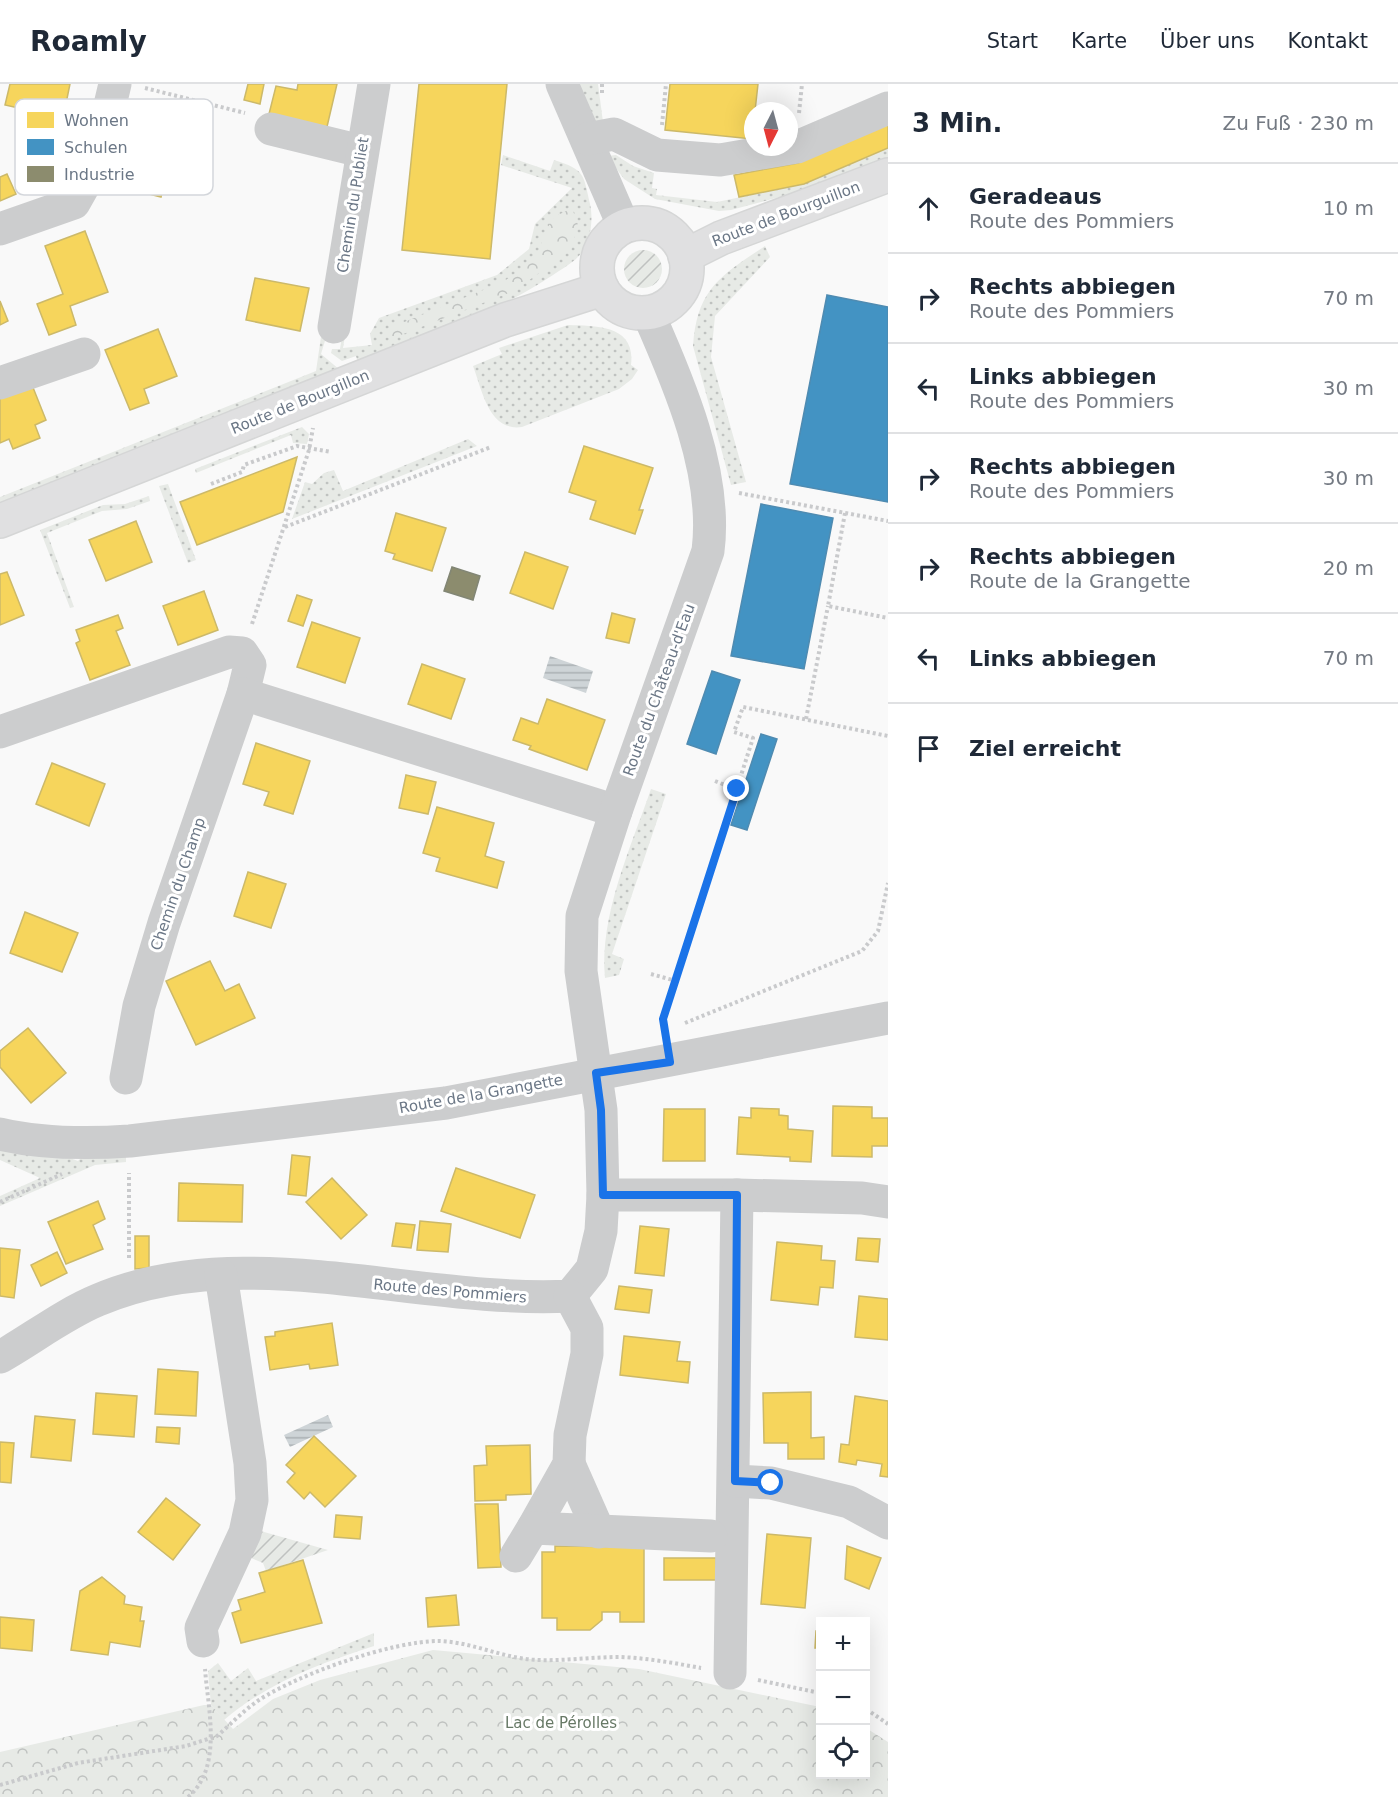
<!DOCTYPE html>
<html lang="de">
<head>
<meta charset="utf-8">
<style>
  :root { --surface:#fff; --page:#f6f6f7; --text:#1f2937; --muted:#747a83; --line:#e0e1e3 }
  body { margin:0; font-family:"DejaVu Sans",sans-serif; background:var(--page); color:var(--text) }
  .controls { position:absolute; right:18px; bottom:18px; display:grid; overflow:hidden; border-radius:0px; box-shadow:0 6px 24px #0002 }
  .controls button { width:54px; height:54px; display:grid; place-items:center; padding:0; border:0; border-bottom:2px solid var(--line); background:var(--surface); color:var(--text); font:30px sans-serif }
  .compass { position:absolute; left:744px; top:18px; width:54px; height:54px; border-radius:50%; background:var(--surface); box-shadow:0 6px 24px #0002; rotate:186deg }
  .stop { position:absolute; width:18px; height:18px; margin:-14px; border:4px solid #1a73e8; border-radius:50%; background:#fff }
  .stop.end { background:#1a73e8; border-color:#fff; box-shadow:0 2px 6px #0008 }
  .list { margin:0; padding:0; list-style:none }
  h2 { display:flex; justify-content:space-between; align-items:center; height:78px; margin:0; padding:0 24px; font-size:26px }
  h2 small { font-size:20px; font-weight:400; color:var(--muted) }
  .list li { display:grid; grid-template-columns:39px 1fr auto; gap:18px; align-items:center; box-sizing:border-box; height:90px; padding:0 24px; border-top:2px solid var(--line) }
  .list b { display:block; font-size:22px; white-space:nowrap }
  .list p { margin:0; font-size:20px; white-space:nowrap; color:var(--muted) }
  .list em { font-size:20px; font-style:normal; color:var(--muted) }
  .icon { flex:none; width:33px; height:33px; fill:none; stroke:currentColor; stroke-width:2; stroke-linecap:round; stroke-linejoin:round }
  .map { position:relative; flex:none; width:888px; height:1713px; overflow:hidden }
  header { display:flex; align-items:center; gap:36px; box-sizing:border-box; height:84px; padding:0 30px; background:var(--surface); border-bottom:2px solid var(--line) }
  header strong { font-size:28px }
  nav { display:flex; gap:33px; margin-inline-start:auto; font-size:21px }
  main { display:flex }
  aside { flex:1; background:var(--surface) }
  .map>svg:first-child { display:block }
  .grass { fill:url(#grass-dots) }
  .forest { fill:url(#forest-crowns) }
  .garden { fill:url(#garden-furrows) }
  .water { fill:url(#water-rules) }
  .homes { fill:#f6d55c; stroke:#ccb969; stroke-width:1.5 }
  .schools { fill:#4393c3; stroke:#4f8bb1; stroke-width:1.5 }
  .industry { fill:#8c8c6e; stroke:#828675; stroke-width:1.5 }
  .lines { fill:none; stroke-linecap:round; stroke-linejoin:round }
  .major-casing { stroke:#d5d6d6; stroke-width:36 }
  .path { stroke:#c9cacc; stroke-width:4; stroke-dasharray:3 3; stroke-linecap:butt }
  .minor { stroke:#cccdce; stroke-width:33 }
  .major { stroke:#e0e0e1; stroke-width:33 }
  .route { stroke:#1a73e8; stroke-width:8 }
  .labels { text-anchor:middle; stroke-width:6; stroke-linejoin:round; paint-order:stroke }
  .street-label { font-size:15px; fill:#6b7786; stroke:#fff }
  .park-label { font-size:15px; fill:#677966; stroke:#fff }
  .key { fill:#fff; stroke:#d3d6db; stroke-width:1.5 }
  .key-label { font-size:16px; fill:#6b7786 }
</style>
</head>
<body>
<header>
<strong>Roamly</strong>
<nav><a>Start</a><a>Karte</a><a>Über uns</a><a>Kontakt</a></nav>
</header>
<main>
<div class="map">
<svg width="888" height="1713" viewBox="0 0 888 1713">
  <defs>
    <pattern id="grass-dots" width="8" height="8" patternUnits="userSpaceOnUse" patternTransform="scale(1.5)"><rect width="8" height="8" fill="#e7eae6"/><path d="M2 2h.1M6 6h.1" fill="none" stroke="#bfc2c0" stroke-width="1.8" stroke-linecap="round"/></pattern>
    <pattern id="forest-crowns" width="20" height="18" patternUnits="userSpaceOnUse" patternTransform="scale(1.5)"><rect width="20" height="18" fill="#e7eae6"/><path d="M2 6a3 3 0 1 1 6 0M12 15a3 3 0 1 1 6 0" fill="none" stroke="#bfc2c0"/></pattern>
    <pattern id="garden-furrows" width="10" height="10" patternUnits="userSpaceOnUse" patternTransform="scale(1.5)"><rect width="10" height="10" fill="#e7eae6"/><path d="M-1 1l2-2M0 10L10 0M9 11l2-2" fill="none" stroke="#bfc2c0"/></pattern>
    <pattern id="water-rules" width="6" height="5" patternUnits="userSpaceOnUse" patternTransform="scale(1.5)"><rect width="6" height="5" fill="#ced4d7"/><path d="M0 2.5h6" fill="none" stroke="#abb1b4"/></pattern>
  </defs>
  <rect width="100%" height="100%" fill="#f9f9f9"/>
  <!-- grass -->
  <g class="grass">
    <path d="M576,0H598L603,38L594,41Z"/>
    <path d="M380,42L343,264L372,261L370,250L379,234L497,191L529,165L535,140L572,104L501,81L503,71L550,87L554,76C585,86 583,89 590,120C594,138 590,162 576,175C569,181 560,186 553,191C494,231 424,252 358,279L356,272L342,277L331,269L332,265H340L375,47Z"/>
    <path d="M888,64V74L806,106L731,126L719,127L655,115L624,95L607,72L616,71L633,82L654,89L652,104L657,105L656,111L717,118L804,100Z"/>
    <path d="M765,162L770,173L715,232L711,273L746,398L731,401L693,262C697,205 720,192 765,162Z"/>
    <path d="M568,241C597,242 636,241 631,281L638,286L632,295L619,305L522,343C489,348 482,306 473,282L502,270L499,264Z"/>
    <path d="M322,246L328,247L321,270L340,286L0,421V413L316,287Z"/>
    <path d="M302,343L309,350L307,360L293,359L291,351L196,389L195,385Z"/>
    <path d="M468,355L477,362L292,435L305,398L312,400L324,389L334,386L343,407Z"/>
    <path d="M168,400L196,476L188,479L159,402Z"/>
    <path d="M149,412L150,417L127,425L102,427L47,449L74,523L70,524L40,446L103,421L125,420Z"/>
    <path d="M651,705L666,710L612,870L624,875L619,891L605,894C599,832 631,763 651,705Z"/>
    <path d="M0,1063L70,1074L78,1077L82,1073L126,1071V1078L95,1081L0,1122V1112L40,1094L0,1076Z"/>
    <path d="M374,1549V1562C319,1580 269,1598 224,1636L211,1621L208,1587L218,1579L231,1597L248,1584L256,1597Z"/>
  </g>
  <!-- forest -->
  <g class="forest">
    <path d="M572,124L578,141L571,166L514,207L393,254L383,253L387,245L503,198L537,174L545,148L554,133Z"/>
    <path d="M433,1566L639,1585L820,1623V1690H866V1644L888,1658V1713H0V1668L204,1621H211L233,1645L273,1615L320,1596Z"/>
  </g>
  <!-- garden -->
  <g class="garden">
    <circle cx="643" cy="185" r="19"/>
    <path d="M257,1446L328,1466L266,1487L263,1479L251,1474Z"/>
  </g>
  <!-- water -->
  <g class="water">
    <path d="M550,572L593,587L586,609L543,594Z"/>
    <path d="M328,1331L333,1343L290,1363L284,1351Z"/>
  </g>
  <!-- homes -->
  <g class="homes">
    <path d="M10,0H70L63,34L5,21Z"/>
    <path d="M248,0H264L260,20L244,16Z"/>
    <path d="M298,0H337L326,47L268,34L276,2L297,6Z"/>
    <path d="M419,0H507L490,175L402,166Z"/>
    <path d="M670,0H758L755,27H753L752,55L665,46Z"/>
    <path d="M134,40L177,51L161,113L118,102Z"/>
    <path d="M888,40V64L804,100L739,113L734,91L798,79Z"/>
    <path d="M7,90L16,110L0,117V93Z"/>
    <path d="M85,147L108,208L70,222L76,241L49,251L37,220L63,210L45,162Z"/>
    <path d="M255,194L309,204L300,247L246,236Z"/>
    <path d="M0,217L8,237L0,241Z"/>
    <path d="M158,245L177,292L144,305L149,319L130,326L105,266Z"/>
    <path d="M32,301L46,336L35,341L40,354L13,365L9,355L0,359V314Z"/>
    <path d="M584,362L653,384L639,426H643L635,450L590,435L596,417L569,408Z"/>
    <path d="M297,373L283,428L197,461L180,418Z"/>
    <path d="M396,429L446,444L432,487L393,475L395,470L385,467Z"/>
    <path d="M136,437L152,478L106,497L89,456Z"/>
    <path d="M525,468L568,483L553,525L510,509Z"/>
    <path d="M7,488L24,531L0,541V490Z"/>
    <path d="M204,507L218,546L178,561L163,522Z"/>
    <path d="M297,511L312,516L303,542L288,537Z"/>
    <path d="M612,529L635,535L629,559L606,554Z"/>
    <path d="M118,531L123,544L116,547L130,581L90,596L76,559L80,557L76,546Z"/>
    <path d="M312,538L360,554L345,599L297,583Z"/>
    <path d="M422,580L465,595L451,635L408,620Z"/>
    <path d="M547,615L605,636L587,686L529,665L531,662L513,656L521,634L538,640Z"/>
    <path d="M256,659L310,677L293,730L264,721L269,708L243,700Z"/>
    <path d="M52,679L105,700L89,742L36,720Z"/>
    <path d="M406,691L436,698L428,730L399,724Z"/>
    <path d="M437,723L494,739L485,772L504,778L497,804L436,787L440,774L423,769Z"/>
    <path d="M248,788L286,800L271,844L234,832Z"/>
    <path d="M25,828L78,849L62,888L10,869Z"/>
    <path d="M210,877L225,907L239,900L255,934L196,961L166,897Z"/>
    <path d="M28,944L66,989L31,1019L0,983V967Z"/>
    <path d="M833,1022L872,1023V1034H888V1062H872V1073L832,1072Z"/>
    <path d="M751,1024L779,1025V1031L788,1032V1045L813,1047L811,1078L790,1077V1073L737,1070L739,1033L751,1034Z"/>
    <path d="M664,1025H705V1077H663Z"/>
    <path d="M292,1071L310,1073L306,1112L288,1110Z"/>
    <path d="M456,1084L535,1111L520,1154L441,1127Z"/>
    <path d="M332,1094L367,1131L341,1155L306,1118Z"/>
    <path d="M179,1099L243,1101L242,1138L178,1137Z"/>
    <path d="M98,1117L105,1135L93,1141L103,1165L66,1180L48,1138Z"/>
    <path d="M420,1137L451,1140L448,1168L417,1166Z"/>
    <path d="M396,1139L415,1141L411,1164L392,1162Z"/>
    <path d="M640,1142L669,1145L664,1192L635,1189Z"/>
    <path d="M135,1152H149V1184L135,1185Z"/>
    <path d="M858,1154L880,1155L878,1178L856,1176Z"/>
    <path d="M777,1158L822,1162L821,1176L835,1177L833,1204L820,1203L818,1221L771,1216Z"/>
    <path d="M0,1164L20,1166L14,1214L0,1212Z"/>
    <path d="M57,1168L67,1189L41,1202L31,1181Z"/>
    <path d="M619,1202L652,1206L649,1229L615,1225Z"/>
    <path d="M859,1212L888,1215V1256L855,1253Z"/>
    <path d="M332,1239L338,1281L310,1285L309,1280L270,1286L265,1253L275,1252V1248Z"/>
    <path d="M624,1252L680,1258L677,1277L690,1278L688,1299L620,1291Z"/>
    <path d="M158,1285L198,1288L196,1332L155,1330Z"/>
    <path d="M811,1308V1354L824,1353V1375H788V1359H764L763,1309Z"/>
    <path d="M96,1309L137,1312L134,1353L93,1350Z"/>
    <path d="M855,1312L888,1317V1393L880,1392L882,1380L857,1376L856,1381L839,1378L841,1360L849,1361Z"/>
    <path d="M35,1332L75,1336L71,1377L31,1373Z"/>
    <path d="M157,1343L180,1344L179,1360L156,1358Z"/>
    <path d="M314,1352L356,1392L325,1423L310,1408L304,1415L287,1398L295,1389L286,1381Z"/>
    <path d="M0,1358L14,1359L11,1399L0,1398Z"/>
    <path d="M530,1361L531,1410L506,1411V1416L475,1417L474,1382L487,1381L486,1362Z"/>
    <path d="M166,1414L200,1441L173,1476L138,1448Z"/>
    <path d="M475,1420H498L501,1483L478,1484Z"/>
    <path d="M336,1431L362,1433L360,1455L334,1453Z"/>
    <path d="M767,1450L811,1454L805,1524L761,1520Z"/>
    <path d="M555,1462L644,1463V1538H620V1528H602V1536L590,1546H557V1534H542V1468H555Z"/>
    <path d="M847,1462L881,1474L869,1505L845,1495Z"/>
    <rect x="664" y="1474" width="52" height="22"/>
    <path d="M303,1476L322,1539L241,1559L232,1529L241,1526L238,1516L265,1508L259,1489Z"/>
    <path d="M102,1493L125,1512L124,1520L142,1523L140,1537H144L140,1563L110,1558L108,1571L71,1566L80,1507Z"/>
    <path d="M456,1511L459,1541L428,1543L426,1514Z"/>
    <path d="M0,1533L34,1536L32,1567L0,1564Z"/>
    <path d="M816,1547H820V1564H815Z"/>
  </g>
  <!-- schools -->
  <g class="schools">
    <path d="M827,211L888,223V418L790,400Z"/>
    <path d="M761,420L833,434L804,585L731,572Z"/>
    <path d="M712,587L740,596L716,670L687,660Z"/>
    <path d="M761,650L777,655L747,746L731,741Z"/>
  </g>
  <!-- industry -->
  <path class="industry" d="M452,483L480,492L473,516L444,507Z"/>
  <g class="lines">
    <!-- major casing -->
    <g class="major-casing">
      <g id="major">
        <circle cx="642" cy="184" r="45"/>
        <path d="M685,172L721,154L888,91"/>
        <path d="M0,437L505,236L602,205"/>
      </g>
    </g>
    <!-- path -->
    <g class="path">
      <path d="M602,0V9"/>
      <path d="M145,4L245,29"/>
      <path d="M799,29L802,0"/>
      <path d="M662,41L666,0"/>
      <path d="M211,400L242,388L244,381L297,362L331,368"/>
      <path d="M739,409L888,437"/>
      <path d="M845,429L828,522L888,534"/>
      <path d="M285,443L491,363"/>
      <path d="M252,540L309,366L313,344"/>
      <path d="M806,635L828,522"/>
      <path d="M715,697L737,706"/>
      <path d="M651,890L676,897"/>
      <path d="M685,939L862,867L878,847L888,799"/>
      <path d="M665,947L663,935L753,654L734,648L743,623L888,652"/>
      <path d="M0,1118L62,1090"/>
      <path d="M129,1174V1089"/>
      <path d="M758,1596L820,1609"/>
      <path d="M866,1625L888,1640"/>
      <path d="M0,1701L78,1679L186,1662L217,1652C231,1640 244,1626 259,1616C299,1590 392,1557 439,1557C473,1558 504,1575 538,1576C565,1577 592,1573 620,1573C647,1574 674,1579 701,1584"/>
      <path d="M188,1713C223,1684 208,1625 205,1585"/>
    </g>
    <!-- minor -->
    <g class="minor">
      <path d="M562,0L624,143"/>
      <path d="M271,45L361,67"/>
      <path d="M587,55L614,50L657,71L720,76L797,63L888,24"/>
      <path d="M0,145L74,119L96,80L115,0"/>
      <path d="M334,243L374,0"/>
      <path d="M0,299L84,270"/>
      <path d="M0,648L229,568L242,569L250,581L243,610"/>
      <path d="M126,994L139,922L164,839L243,610L616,727"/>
      <path d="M0,1050C43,1060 86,1060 130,1057L446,1019L888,934"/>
      <path d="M603,1111H737L730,1589"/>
      <path d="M737,1111L862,1114L888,1118"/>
      <path d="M0,1273C32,1255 64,1230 98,1216C243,1154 417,1220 570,1212L592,1185L601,1147L603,1111L601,1026L581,887L582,832L616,727L708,467C718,389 679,299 648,229"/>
      <path d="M569,1380L599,1448"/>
      <path d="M735,1397L771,1399L849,1418L888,1439"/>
      <path d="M533,1444L569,1380L570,1351L587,1270V1244L570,1212"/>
      <path d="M516,1472L533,1444L711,1452"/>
      <path d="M203,1557L201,1544L245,1449L252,1416L250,1379L221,1191"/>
    </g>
    <!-- major -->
    <use href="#major" class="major"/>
  </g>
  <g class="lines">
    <!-- route -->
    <path class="route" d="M737,705L663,935L670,978L596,989L601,1026L603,1111H737L735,1397L771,1399"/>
  </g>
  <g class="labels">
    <!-- street labels -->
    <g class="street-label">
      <text transform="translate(353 121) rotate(-81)" y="5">Chemin du Publiet</text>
      <text transform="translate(786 130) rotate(-21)" y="5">Route de Bourguillon</text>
      <text transform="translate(300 318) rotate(-22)" y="5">Route de Bourgillon</text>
      <text transform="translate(659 606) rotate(-70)" y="5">Route du Château-d'Eau</text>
      <text transform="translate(178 800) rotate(-71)" y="5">Chemin du Champ</text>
      <text transform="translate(481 1010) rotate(-10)" y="5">Route de la Grangette</text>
      <text transform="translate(450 1207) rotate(5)" y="5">Route des Pommiers</text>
    </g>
    <!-- park labels -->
    <g class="park-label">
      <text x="561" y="1644">Lac de Pérolles</text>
    </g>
  </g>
  <!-- legend -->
  <rect x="15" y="15" width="198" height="96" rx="9" class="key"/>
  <rect x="27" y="28" width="27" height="16" fill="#f6d55c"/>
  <rect x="27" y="55" width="27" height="16" fill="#4393c3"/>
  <rect x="27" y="82" width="27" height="16" fill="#8c8c6e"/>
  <g class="key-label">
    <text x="64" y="42">Wohnen</text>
    <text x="64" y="69">Schulen</text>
    <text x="64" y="96">Industrie</text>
  </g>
</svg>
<div class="controls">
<button>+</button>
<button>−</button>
<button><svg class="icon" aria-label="locate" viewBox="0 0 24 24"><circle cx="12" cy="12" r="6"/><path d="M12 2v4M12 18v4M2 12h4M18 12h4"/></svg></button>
</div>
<svg class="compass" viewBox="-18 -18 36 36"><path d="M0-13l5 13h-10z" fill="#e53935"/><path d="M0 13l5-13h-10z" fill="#747a83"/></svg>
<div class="stop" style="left:771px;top:1399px"></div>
<div class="stop end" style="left:737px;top:705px"></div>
</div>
<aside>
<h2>3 Min.<small>Zu Fuß · 230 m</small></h2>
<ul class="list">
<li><svg class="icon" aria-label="ahead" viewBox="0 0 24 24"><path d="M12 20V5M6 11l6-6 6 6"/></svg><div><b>Geradeaus</b><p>Route des Pommiers</p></div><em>10 m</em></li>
<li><svg class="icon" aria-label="right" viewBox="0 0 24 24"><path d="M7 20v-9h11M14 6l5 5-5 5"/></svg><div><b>Rechts abbiegen</b><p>Route des Pommiers</p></div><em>70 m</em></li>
<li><svg class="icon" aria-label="left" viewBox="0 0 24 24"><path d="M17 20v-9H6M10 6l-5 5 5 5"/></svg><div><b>Links abbiegen</b><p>Route des Pommiers</p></div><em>30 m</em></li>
<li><svg class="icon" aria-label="right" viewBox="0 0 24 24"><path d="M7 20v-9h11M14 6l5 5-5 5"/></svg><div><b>Rechts abbiegen</b><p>Route des Pommiers</p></div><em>30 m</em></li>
<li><svg class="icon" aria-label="right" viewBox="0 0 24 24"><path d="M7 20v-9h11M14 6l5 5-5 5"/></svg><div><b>Rechts abbiegen</b><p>Route de la Grangette</p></div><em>20 m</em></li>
<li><svg class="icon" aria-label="left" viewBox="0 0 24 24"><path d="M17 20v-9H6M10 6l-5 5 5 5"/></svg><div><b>Links abbiegen</b></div><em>70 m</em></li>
<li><svg class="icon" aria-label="arrive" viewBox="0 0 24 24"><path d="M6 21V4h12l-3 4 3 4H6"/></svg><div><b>Ziel erreicht</b></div></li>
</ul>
</aside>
</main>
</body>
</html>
